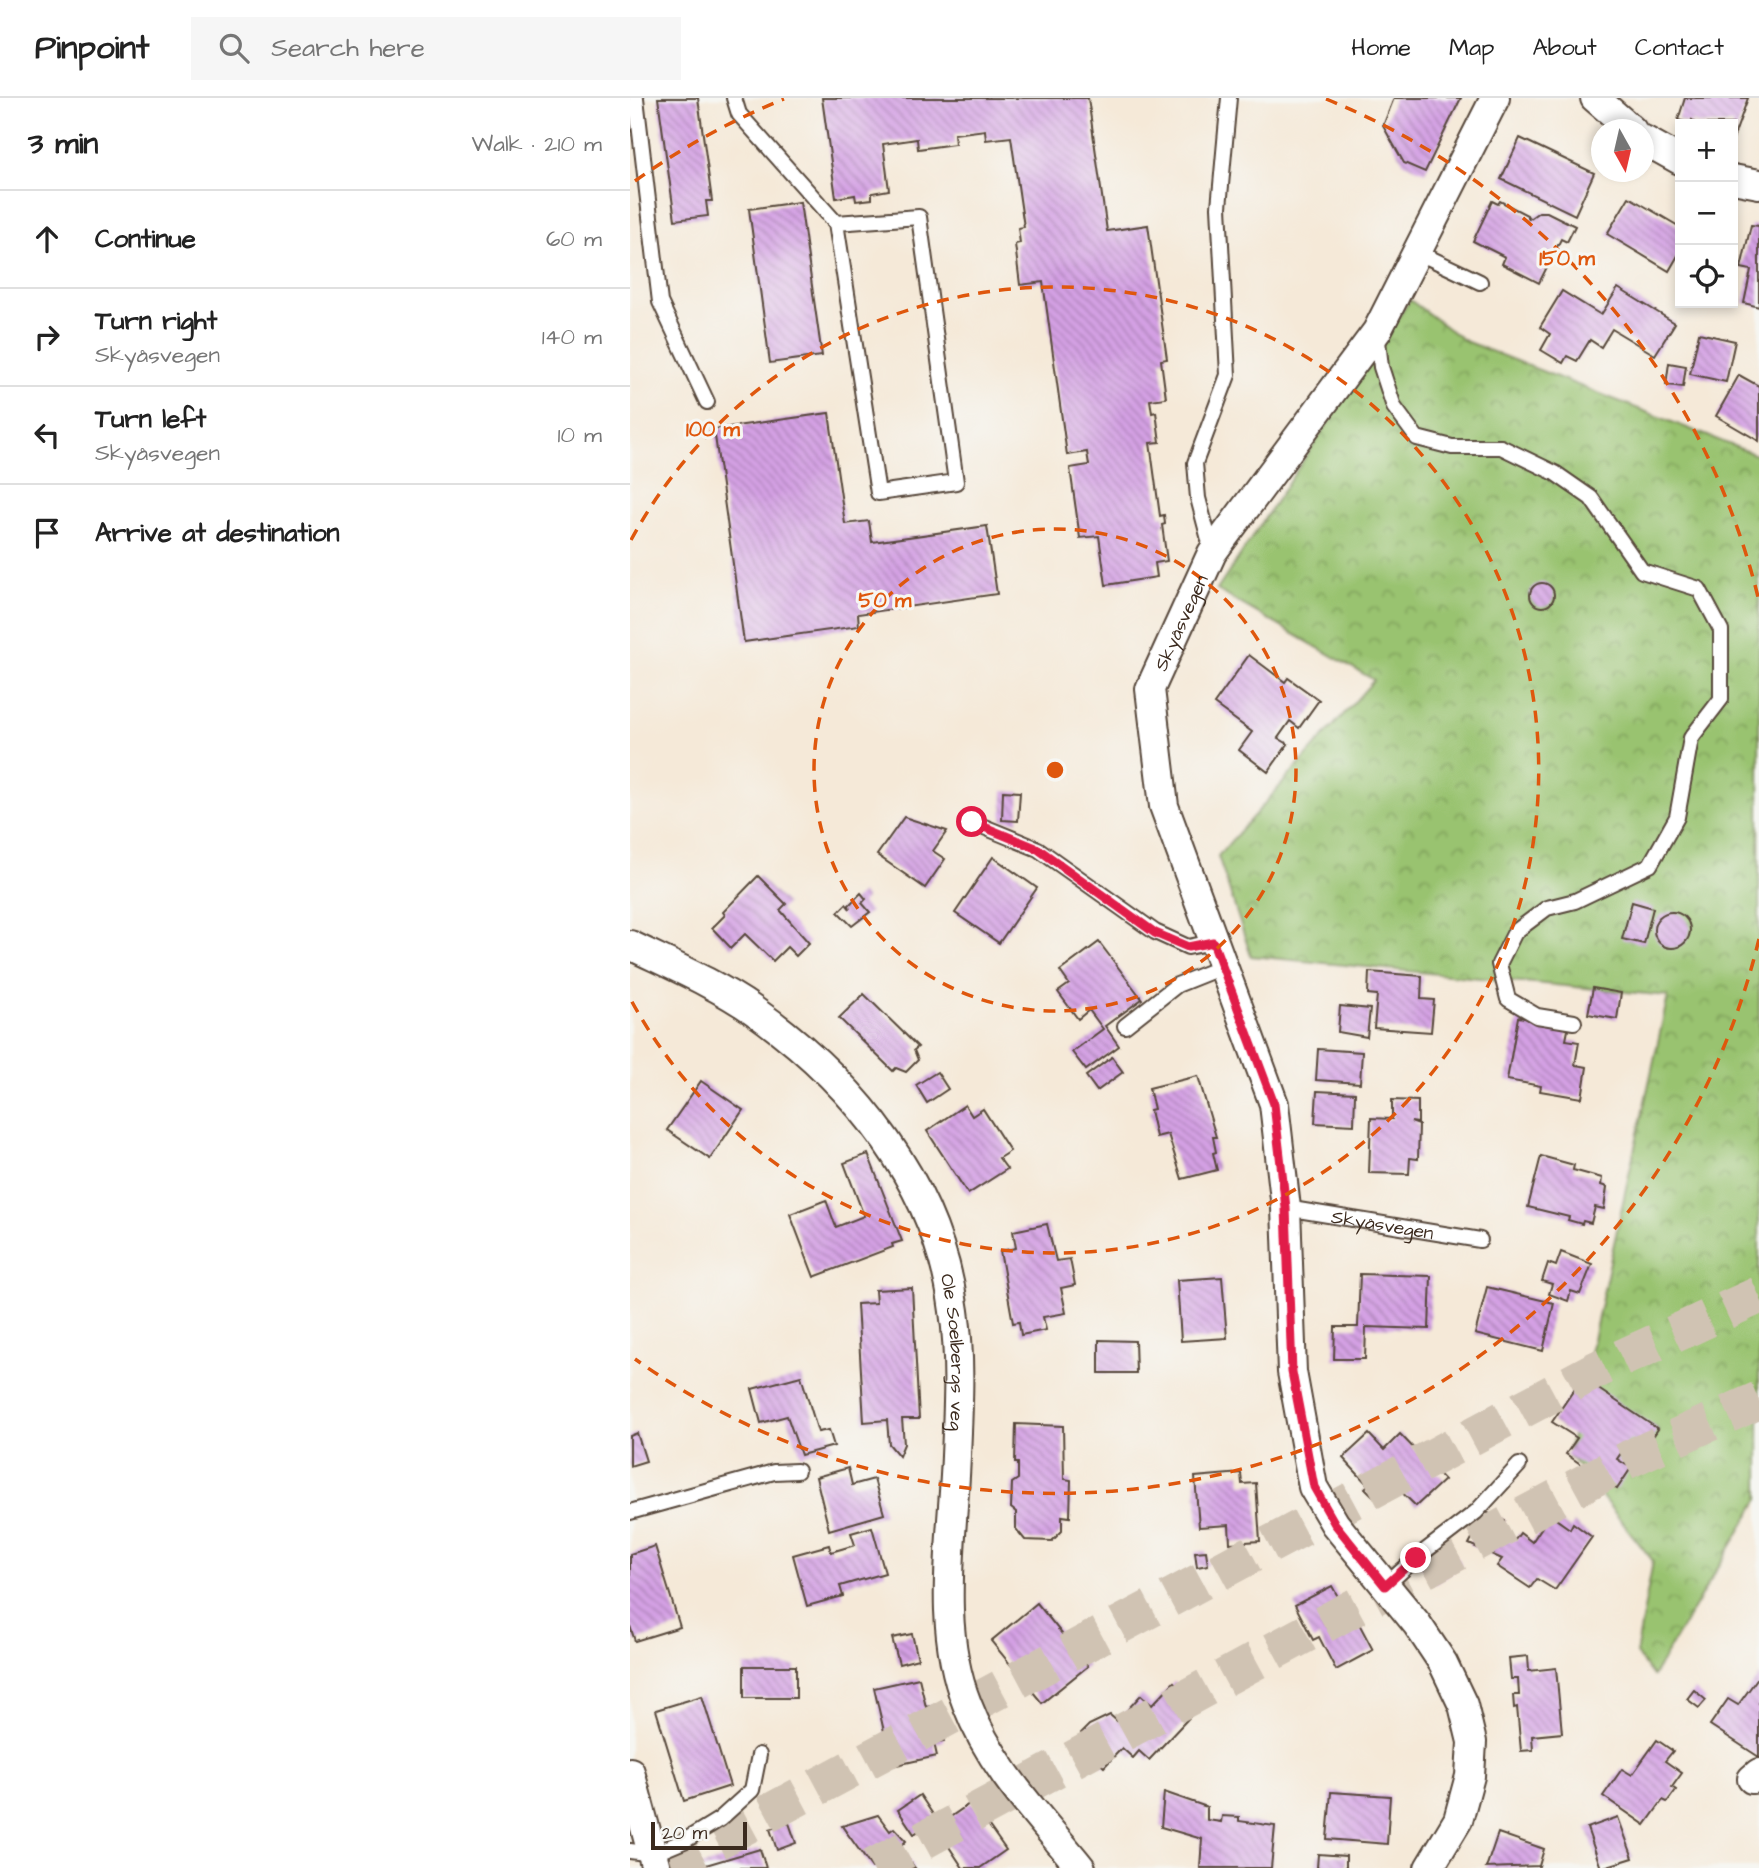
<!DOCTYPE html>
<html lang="en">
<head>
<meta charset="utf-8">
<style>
  :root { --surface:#fff; --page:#f6f6f6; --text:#222; --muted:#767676; --line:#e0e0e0 }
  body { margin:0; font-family:"Architects Daughter",sans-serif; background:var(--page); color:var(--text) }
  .controls { position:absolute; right:21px; top:21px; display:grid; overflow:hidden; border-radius:0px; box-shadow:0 4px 10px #0003 }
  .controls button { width:63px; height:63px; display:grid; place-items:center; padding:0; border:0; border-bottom:2px solid var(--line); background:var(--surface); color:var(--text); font:35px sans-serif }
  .compass { position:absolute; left:961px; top:21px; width:63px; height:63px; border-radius:50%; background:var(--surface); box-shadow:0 4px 10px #0003; rotate:172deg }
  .scale { position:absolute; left:21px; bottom:18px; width:96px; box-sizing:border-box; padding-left:7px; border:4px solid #3b2a1e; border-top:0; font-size:19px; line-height:24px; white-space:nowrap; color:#3b2a1e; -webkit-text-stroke:5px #f6f6f2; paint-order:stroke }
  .stop { position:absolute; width:21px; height:21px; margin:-16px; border:5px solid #e11d48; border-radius:50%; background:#fff }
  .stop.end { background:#e11d48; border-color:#fff; box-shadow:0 2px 7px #0008 }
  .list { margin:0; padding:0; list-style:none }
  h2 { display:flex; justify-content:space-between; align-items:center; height:91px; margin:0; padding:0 28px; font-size:30px }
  h2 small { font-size:23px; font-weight:400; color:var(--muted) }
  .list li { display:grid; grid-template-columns:46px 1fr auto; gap:21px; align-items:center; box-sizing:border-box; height:98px; padding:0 28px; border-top:2px solid var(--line) }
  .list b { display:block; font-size:26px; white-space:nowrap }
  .list p { margin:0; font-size:23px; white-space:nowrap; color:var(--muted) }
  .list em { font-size:23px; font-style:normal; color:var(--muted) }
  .icon { flex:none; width:38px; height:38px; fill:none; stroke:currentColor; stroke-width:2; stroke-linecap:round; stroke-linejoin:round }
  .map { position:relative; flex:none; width:1129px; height:1770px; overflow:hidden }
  header { display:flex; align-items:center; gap:42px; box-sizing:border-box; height:98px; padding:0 35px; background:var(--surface); border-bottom:2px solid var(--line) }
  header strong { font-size:33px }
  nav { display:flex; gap:38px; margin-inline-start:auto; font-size:24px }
  .search { width:490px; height:63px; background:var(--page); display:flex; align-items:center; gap:18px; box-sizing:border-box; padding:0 24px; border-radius:0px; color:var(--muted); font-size:26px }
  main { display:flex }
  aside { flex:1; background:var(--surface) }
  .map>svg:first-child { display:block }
  .park { fill:url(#park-crowns); stroke:#6a7646; stroke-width:2 }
  .building { fill:url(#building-back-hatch) }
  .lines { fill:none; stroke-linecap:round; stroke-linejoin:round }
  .trunk-tunnel { stroke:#d0c3b3; stroke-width:38; stroke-dasharray:38 19; stroke-linecap:butt }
  .service-casing { stroke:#57473a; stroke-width:18 }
  .minor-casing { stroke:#57473a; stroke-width:32 }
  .service { stroke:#fff; stroke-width:14 }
  .minor { stroke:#fff; stroke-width:28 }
  .route { stroke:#e11d48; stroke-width:9 }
  .ring { fill:none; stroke:#df570d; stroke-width:3.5; stroke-dasharray:12 9 }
  .labels { text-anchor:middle; stroke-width:6; stroke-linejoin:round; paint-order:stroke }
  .street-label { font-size:19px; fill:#3b2a1e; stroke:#f6f6f2 }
  .centre { fill:#df570d; stroke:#f6f6f2; stroke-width:3.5 }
  .ring-label { font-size:21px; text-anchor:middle; font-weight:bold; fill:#df570d; stroke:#f6f6f2; stroke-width:6; stroke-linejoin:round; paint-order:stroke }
</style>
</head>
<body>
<header>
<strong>Pinpoint</strong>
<div class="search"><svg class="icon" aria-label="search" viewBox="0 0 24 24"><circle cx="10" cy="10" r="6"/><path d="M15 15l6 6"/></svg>Search here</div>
<nav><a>Home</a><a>Map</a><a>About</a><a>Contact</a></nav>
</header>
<main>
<aside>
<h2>3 min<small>Walk · 210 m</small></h2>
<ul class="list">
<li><svg class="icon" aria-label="ahead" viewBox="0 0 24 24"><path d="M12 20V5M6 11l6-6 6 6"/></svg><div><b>Continue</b></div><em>60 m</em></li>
<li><svg class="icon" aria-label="right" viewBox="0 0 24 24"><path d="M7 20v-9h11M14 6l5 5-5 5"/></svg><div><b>Turn right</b><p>Skyåsvegen</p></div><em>140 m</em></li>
<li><svg class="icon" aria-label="left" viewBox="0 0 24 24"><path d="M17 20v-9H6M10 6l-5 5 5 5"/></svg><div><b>Turn left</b><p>Skyåsvegen</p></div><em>10 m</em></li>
<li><svg class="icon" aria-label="arrive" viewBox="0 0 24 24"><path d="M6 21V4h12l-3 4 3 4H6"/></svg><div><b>Arrive at destination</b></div></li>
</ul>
</aside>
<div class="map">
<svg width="1129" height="1770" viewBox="0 0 1129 1770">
  <defs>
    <pattern id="park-crowns" width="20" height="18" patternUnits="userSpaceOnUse" patternTransform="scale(1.75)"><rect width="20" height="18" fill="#99c36f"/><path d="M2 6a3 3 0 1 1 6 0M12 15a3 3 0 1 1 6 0" fill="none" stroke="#7e9f5b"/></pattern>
    <pattern id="building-back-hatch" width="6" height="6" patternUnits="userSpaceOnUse" patternTransform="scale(1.75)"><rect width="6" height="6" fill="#d4a0e4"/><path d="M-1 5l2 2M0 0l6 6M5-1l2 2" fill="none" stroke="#ad83b8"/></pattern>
  </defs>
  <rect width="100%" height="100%" fill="#f6f6f2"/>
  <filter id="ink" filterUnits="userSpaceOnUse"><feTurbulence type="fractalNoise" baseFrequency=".0143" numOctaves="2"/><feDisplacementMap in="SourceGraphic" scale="14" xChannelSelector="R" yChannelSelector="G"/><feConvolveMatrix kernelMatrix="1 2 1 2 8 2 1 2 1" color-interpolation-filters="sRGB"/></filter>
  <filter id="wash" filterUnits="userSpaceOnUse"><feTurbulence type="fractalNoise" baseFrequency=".00686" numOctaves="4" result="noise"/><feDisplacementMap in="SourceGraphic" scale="28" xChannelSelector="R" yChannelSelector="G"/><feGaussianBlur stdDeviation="1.57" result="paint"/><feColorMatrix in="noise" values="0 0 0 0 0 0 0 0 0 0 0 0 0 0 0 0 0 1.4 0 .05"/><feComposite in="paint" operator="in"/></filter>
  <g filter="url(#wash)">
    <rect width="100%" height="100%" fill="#f5e9d8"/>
    <!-- park -->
    <path class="park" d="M780,202L835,243L1129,358V1401L1023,1578L1006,1556L1023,1463L938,1356L1038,898L621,858L588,758L744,582L587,492Z"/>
    <g id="blocks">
      <!-- building -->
      <g class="building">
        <path d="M28,0H68L82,103H76L78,118L45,122Z"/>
        <path d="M192,0H458L477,133L518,127L537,261L531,262L536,300L520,302L522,315L526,314L530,344L520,345L530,418L534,417L535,426L532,427L537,463L525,465L527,479L476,487L469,438L450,440L440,370L459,367L457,354L437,357L413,184L390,187L385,146L390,145L388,130L394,129L381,39L356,42L355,32L324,36L325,46L288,51L287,41L253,46L259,92L242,95V101L226,103L225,97L206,100Z"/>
        <path d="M764,0H831L795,74L774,65L753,28Z"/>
        <path d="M1055,0H1118L1103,41V26H1067L1062,22L1061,26L1048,22Z"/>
        <path d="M890,40L964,75L945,117L871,81Z"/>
        <path d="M999,99L1050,129V154L1039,173L977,136Z"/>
        <path d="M862,103L868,106L870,103L897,117L899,121L909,114H917L945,128L937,144L931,141L909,185L872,166L875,159L843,143Z"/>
        <path d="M170,104L192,258L140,265L119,111Z"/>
        <path d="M1121,127L1129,128V209L1114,205L1121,172L1111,170Z"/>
        <path d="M988,190L1045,225L1025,257L982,231L971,249L960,242L947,263L937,258L933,265L911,252L920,236L910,229L932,193L971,217Z"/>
        <path d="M1069,235L1105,243L1096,284L1060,276Z"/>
        <path d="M1039,265L1056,268L1053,289L1036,287Z"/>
        <path d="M1109,277L1129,288V343L1086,318Z"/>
        <path d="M199,315L215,426L239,423L242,444L357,428L367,496L228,516L229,528L114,544L84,331Z"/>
        <circle cx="912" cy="497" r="12"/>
        <path d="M619,557L655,584L658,580L689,602L669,630L660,623L648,640L658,646L638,674L609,652L622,634L584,606Z"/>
        <path d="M373,693L390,694L388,723L372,722Z"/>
        <path d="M274,719L317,733L303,753L315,761L295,790L247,757Z"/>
        <path d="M363,759L407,790L369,845L325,815Z"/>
        <path d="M128,778L156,806L150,812L179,845L166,858L157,849L143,863L115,836L101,850L82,830L95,817L93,814Z"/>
        <path d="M231,795L236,801L232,805L240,814L222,828L208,814L216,806L220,811L219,807Z"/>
        <path d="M1002,804L1023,810L1014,846L992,841Z"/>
        <circle cx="1042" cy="832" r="18"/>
        <path d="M469,844L512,901L475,928L489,948L456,972L442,954L473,931L459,912L448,921L428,894L439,886L430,873Z"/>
        <path d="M739,874L792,878L791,901L804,902L801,934L744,930L747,897L738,896Z"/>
        <path d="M963,890L991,895L987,921L958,916Z"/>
        <path d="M234,896L288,949L284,952L288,962L276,974L266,970L263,973L209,920Z"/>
        <path d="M710,908L740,911L737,939L708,934Z"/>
        <path d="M888,919L939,927L936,942L949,944L945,967L957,969L952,1000L910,993L911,988L877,982Z"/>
        <path d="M688,951L732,954L730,985L686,982Z"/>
        <path d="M482,959L493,974L467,993L456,978Z"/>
        <path d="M307,974L318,991L297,1005L286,987Z"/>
        <path d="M568,978L586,1039H583L586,1054L583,1055L587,1072L552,1081L538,1036L526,1039L520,1012L524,1011L519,990Z"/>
        <path d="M71,983L113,1012L80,1061L37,1032Z"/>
        <path d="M687,993L725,995L724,1027L685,1025Z"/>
        <path d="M762,1002L788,1003V1025L781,1024L789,1027L788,1061L780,1060L779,1076L739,1075L741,1020L762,1021Z"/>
        <path d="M335,1007L342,1018L353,1011L380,1053L369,1060L377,1071L338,1096L297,1033Z"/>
        <path d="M238,1056L272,1143L262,1146L263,1149L184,1179L160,1116L196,1102L206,1129L234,1118L214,1065Z"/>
        <path d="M911,1058L944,1067L943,1072L972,1080L971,1087L977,1089L974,1111L965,1109L961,1125L953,1123L952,1126L938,1122L939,1119L898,1109Z"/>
        <path d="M417,1126L426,1163L440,1161L445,1187L431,1190L436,1215L413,1219L416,1232L391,1237L389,1224L383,1225L370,1153L386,1150L383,1133Z"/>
        <path d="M931,1154L962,1166L950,1196L941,1193L938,1203L919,1196L922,1186L912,1183L918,1165L926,1168Z"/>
        <path d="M730,1176L801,1178L799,1231L736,1229L735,1261H704L705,1229H728Z"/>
        <path d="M592,1179L597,1240L551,1243L547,1182Z"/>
        <path d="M857,1189L924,1205L913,1253L845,1236Z"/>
        <path d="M282,1190L289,1321H272L274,1346L269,1358L259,1346L257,1322L234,1324L227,1206L246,1205L245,1192Z"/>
        <path d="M469,1242L505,1243L506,1275H469Z"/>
        <path d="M171,1278L188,1334L199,1332L204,1348L171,1357L157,1318L131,1325L122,1291Z"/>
        <path d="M952,1280L1028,1331L1014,1352L1000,1342L987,1361L1001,1370L987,1391L936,1356L947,1340L922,1324Z"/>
        <path d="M386,1326L433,1328L434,1381L441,1382L440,1419L432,1418V1433L422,1443L395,1442L386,1431V1414L381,1410L382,1385L388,1381V1365H385Z"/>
        <path d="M7,1335L16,1363L0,1368V1338Z"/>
        <path d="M739,1336L754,1352L770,1336L814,1382L786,1408L761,1384L743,1398L735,1390L738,1387L713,1360Z"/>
        <path d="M218,1370L222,1387L244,1381L254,1416L199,1432L186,1379Z"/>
        <path d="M611,1375L612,1386L626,1385L630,1443L600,1445L599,1427L569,1429L565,1379Z"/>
        <path d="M856,1414L875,1423L870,1432L885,1442L890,1435L902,1444L920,1417L940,1431L943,1425L962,1439L925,1492L907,1481L900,1490L867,1468L872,1461L839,1446Z"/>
        <path d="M242,1429L255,1475L210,1488L213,1498L177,1508L163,1457L199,1447L201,1454L225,1447L221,1435Z"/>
        <path d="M817,1447L831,1466L805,1486L791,1467Z"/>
        <path d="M25,1448L50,1529L5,1543L0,1528V1456Z"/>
        <path d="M576,1453L578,1467L567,1469L565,1454Z"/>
        <path d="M702,1488L720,1520L725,1518L743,1552L706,1572L689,1539L683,1542L665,1507Z"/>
        <path d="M407,1505L458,1568L412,1605L361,1543Z"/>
        <path d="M282,1536L288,1561L269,1566L262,1540Z"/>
        <path d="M898,1558L899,1573L926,1570L932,1635L902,1638L903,1652L891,1653L887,1609L884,1610L883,1597H889L888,1581H881L879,1560Z"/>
        <rect x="114" y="1568" width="52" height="32"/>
        <path d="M1129,1578V1659L1080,1627L1098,1601L1108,1607Z"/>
        <path d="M289,1580L296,1609L306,1607L314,1643L304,1645L307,1658L262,1668L244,1590Z"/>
        <path d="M544,1584L570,1608L519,1662L509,1653L503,1660L492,1650L474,1669L448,1646L454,1639L451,1635L459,1627L480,1617L487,1623L511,1597L522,1607Z"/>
        <path d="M1064,1592L1076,1602L1069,1610L1057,1601Z"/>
        <path d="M72,1598L100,1688L54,1703L26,1612Z"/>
        <path d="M1027,1642L1043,1653L1035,1663L1052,1675L1042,1689L1046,1692L1037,1704L1033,1702L1015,1727L973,1698L992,1671L1002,1677Z"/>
        <path d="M534,1694L577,1709V1722L591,1724L592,1718L609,1719V1723L645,1728L641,1770H570L572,1741L531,1729Z"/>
        <path d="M701,1694L760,1698L757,1746L697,1741Z"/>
        <path d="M290,1697L306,1721L284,1736L268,1712Z"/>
        <path d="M342,1704L376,1752L350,1770H333L306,1729Z"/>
        <path d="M248,1717L260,1733L264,1730L276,1743L270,1749L285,1770H242L212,1728Z"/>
        <path d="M988,1719L1003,1760L971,1770L957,1730Z"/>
        <path d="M159,1725L166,1745L147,1752L140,1731Z"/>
        <path d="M868,1735L914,1751L909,1768L856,1770Z"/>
        <path d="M130,1751L136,1770H69V1769Z"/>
        <path d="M688,1756L716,1758V1770H687Z"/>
      </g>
    </g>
  </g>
  <g filter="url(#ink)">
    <use href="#blocks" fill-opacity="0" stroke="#57473a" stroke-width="2"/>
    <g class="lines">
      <!-- trunk-tunnel -->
      <g class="trunk-tunnel">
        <path d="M36,1770L966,1272L1129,1197"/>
        <path d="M242,1770L1001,1360L1129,1302"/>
      </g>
      <!-- service casing -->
      <g class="service-casing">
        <g id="service">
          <path d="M6,0L30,204L77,304"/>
          <path d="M104,0L109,16L206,125L248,395L326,384L289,119L206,125"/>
          <path d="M787,154L850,184"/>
          <path d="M747,234L751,269L764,309L787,340L822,349H871L925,375L961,400L1012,473L1069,491L1091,532V601L1061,640L1047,719L1020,767L945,803L917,810L885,834L869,866L878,901L907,918L944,924"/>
          <path d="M582,453L568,400L565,365L598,277L589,109L599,0"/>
          <path d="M342,724L408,751L525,834L558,849L583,844"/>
          <path d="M495,928L547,887L592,869"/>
          <path id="s1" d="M656,1110L850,1142"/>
          <path d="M0,1414L144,1374L167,1373"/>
          <path d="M755,1488L786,1460L846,1414L889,1367"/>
          <path d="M0,1753L23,1756L54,1743L90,1721L122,1692L129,1657"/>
        </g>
      </g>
      <!-- minor casing -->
      <g class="minor-casing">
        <g id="minor">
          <path d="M965,0L1002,32"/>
          <path d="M1014,42L1050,62"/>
          <path d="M1103,81L1129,86"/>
          <path id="s2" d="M0,847C41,867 86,886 123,912C225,984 308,1087 324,1213C331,1261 328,1310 326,1358C323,1440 306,1528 337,1606C361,1670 409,1718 451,1770"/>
          <path d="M0,1674L26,1770"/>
          <path d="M1122,1681L1129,1675"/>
          <path id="s3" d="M799,1770L828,1722L840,1678L842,1644L833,1607L813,1565L787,1526L705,1426L683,1389L662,1274L656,1110L644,1006L534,708L520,591L582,455L747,233L865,0"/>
        </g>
      </g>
      <!-- service -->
      <use href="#service" class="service"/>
      <!-- minor -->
      <use href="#minor" class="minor"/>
    </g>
  </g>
  <g class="lines" filter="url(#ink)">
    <!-- route -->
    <path class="route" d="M342,724L408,751L525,835L558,849L583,844L644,1006L656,1110L662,1274L684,1389L705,1426L755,1488L786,1460"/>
  </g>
  <!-- distance rings -->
  <g class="ring">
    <circle cx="425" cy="672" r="241"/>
    <path d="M1 442A483 483 0 1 1 1 902"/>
    <path d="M1129 841A724 724 0 0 1 5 1261M5 83A724 724 0 0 1 154 1M696 1A724 724 0 0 1 1129 503"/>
  </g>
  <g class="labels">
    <!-- street labels -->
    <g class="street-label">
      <text dy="7" stroke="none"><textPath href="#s3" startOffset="1334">Skyåsvegen</textPath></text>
      <text dy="7" stroke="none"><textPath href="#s1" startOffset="98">Skyåsvegen</textPath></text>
      <text dy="7" stroke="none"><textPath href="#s2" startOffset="553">Ole Soelbergs veg</textPath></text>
    </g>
  </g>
  <circle cx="425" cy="672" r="10" class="centre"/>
  <g class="ring-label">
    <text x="937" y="167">150 m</text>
    <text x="83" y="338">100 m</text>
    <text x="255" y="509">50 m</text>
  </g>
</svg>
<div class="controls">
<button>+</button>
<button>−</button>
<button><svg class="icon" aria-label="locate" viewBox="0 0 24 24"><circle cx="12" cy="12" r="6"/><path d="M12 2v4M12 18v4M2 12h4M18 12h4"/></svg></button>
</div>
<svg class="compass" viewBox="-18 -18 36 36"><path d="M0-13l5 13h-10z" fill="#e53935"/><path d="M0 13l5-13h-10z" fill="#767676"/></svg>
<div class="scale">20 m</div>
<div class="stop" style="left:342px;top:724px"></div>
<div class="stop end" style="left:786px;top:1460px"></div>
</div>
</main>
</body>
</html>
